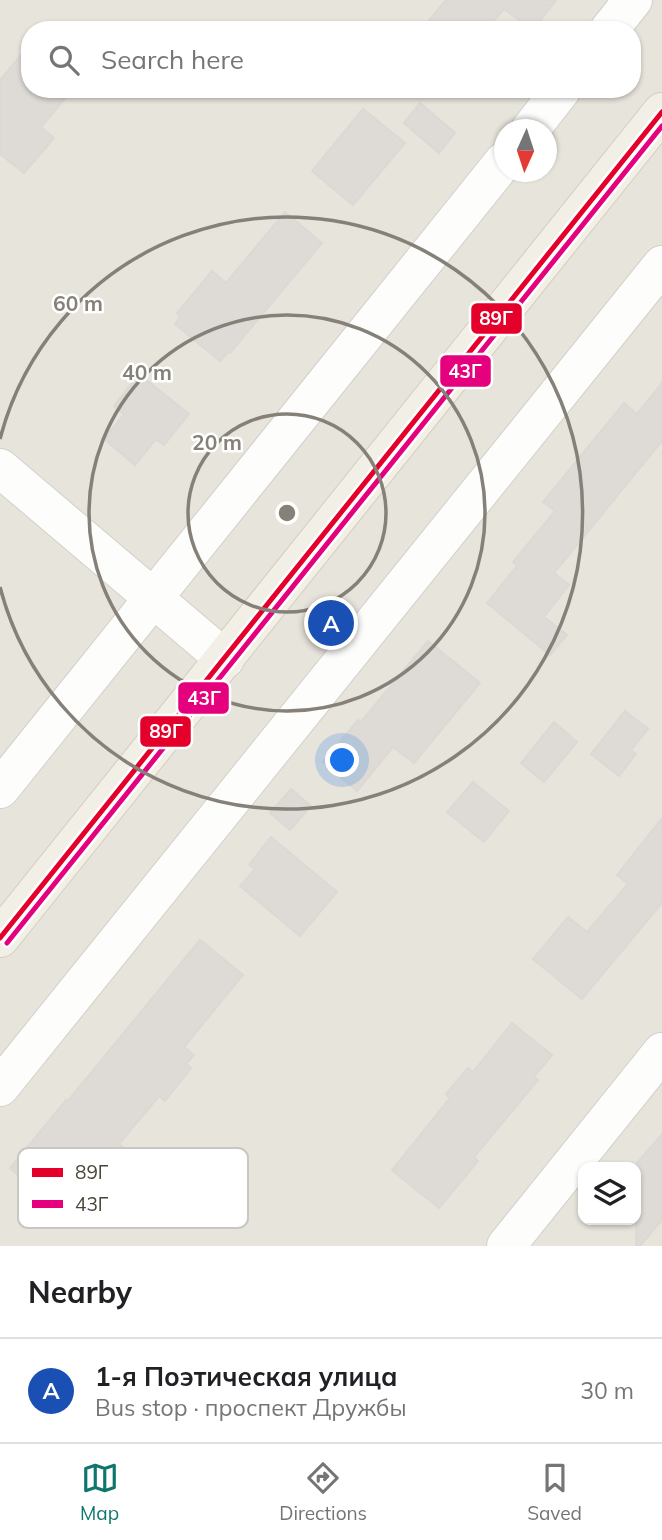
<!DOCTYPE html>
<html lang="en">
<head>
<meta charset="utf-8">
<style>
  :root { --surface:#fff; --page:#f2f2f2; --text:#202124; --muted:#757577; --line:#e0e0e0; --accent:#0f766e }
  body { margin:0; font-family:Mulish,sans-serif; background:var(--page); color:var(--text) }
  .controls { position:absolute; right:21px; bottom:21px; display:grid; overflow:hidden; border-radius:14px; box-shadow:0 2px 5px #0004 }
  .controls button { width:63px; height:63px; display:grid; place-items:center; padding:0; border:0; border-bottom:2px solid var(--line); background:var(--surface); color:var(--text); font:35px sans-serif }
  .compass { position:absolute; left:494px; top:119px; width:63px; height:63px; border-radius:50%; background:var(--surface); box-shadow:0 2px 5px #0004; rotate:183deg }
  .you { position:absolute; left:343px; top:761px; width:24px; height:24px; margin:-18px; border:5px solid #fff; border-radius:50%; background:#1a73e8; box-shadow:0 0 0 10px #1a73e833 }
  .badge { display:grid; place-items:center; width:46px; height:46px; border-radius:50%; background:var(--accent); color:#fff; font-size:23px; font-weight:700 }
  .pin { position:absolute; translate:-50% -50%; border:4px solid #fff; box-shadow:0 2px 7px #0006 }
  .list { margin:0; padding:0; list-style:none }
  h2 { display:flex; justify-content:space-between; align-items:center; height:91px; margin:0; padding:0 28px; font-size:30px }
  h2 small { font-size:23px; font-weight:400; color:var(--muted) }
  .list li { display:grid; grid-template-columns:46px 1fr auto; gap:21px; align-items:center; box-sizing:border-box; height:105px; padding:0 28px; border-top:2px solid var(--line) }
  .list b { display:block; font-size:26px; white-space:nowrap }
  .list p { margin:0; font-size:23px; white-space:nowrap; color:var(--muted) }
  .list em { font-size:23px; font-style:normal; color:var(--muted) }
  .icon { flex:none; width:38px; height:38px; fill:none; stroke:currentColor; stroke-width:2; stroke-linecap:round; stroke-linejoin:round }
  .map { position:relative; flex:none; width:662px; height:1246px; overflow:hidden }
  .search { position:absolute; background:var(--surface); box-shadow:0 2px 5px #0004; left:21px; right:21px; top:21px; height:77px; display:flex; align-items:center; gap:18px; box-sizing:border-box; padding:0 24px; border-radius:28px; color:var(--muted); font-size:26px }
  .sheet { height:196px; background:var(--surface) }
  nav { display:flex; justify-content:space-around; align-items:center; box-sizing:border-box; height:98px; border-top:2px solid var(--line); background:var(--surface); font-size:19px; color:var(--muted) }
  nav a { display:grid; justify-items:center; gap:4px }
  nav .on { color:var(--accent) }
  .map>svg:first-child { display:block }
  .residential { fill:#e7e4dc; fill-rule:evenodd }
  .building { fill:#dedbd6; stroke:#dcd9d4; stroke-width:2 }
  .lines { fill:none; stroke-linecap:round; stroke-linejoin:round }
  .minor-casing { stroke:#d2d0cb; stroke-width:40 }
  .major-casing { stroke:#d6cebb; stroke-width:40 }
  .minor { stroke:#fdfdfc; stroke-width:38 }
  .major { stroke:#f2efe6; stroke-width:38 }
  .bus-1-casing { stroke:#fff; stroke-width:10 }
  .bus-2-casing { stroke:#fff; stroke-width:10 }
  .bus-1 { stroke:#e4002b; stroke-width:5 }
  .bus-2 { stroke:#e5007d; stroke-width:5 }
  .ring { fill:none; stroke:#868178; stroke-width:3.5 }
  .key { fill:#fff; stroke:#c9c7c4; stroke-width:2 }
  .key-label { font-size:19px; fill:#4b4439 }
  .centre { fill:#868178; stroke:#fff; stroke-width:3.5 }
  .ring-label { font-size:21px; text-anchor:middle; font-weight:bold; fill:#868178; stroke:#fff; stroke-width:5; stroke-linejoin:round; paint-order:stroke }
  .line-badge { stroke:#fff; stroke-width:2.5 }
  .badge-label { font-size:19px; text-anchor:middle; font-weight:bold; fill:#fff }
</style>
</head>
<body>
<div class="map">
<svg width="662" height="1246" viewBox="0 0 662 1246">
  <rect width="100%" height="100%" fill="#f4f2ee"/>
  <!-- residential -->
  <path class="residential" d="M0,0H662V1246H0ZM30,30H632V89H30ZM504,130H546V172H504ZM583,1167H636V1220H583Z"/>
  <!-- building -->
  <g class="building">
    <path d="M446,0H556L533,30L504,9L486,30H421Z"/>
    <path d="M30,44V89H73L41,127L54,138L24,173L0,154V80Z"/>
    <path d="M420,103L455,133L439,153L404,123Z"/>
    <path d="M363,109L405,143L353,205L312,171Z"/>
    <path d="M285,212L322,243L230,353L228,352L220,361L175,324L180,317L177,313L212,271L226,283Z"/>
    <path d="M139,374L189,414L164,445L156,439L135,465L104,439L124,414L114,406Z"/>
    <path d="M662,383V441L554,573L569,585L544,617L567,635L550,655L487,603L517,566L513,562L555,511L543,502L624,403L637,414Z"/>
    <path d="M428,641L480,683L414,763L393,747L357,791L323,762L358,720L361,722Z"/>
    <path d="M625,711L648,729L631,750L636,754L619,776L591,754Z"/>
    <path d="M554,722L577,742L544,782L521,763Z"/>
    <path d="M473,782L509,811L484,842L447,812Z"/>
    <path d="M291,789L311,806L290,830L270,813Z"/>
    <path d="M662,818V903L582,999L533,959L568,917L587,932L628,884L617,875Z"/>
    <path d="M271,837L337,892L300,936L240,886L255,869L249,865Z"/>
    <path d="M200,940L243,975L184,1047L194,1055L186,1064L191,1068L165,1101L159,1096L119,1144L124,1148L68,1216L10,1168L66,1100L67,1102Z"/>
    <path d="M512,1023L552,1055L534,1077L538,1080L474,1157L478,1161L439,1208L392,1170L450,1098L446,1094L468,1068L473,1072Z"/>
    <path d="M662,1134V1220L640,1246H636V1164Z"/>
  </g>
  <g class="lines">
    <!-- minor casing -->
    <g class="minor-casing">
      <g id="minor">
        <path d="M609,30L633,0"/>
        <path d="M530,130L562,89"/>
        <path d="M0,468L225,659"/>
        <path d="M0,789L504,161"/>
        <path d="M0,1087L662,265"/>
        <path d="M506,1246L662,1052"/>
      </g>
    </g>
    <!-- major casing -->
    <g class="major-casing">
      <path id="major" d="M0,938L662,112"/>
    </g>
    <!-- minor -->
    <use href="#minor" class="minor"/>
    <!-- major -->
    <use href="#major" class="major"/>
    <!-- bus-1 casing -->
    <g class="bus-1-casing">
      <path id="bus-1" d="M0,938L662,112"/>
    </g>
    <!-- bus-2 casing -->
    <g class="bus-2-casing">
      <path id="bus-2" d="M7,943L662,126"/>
    </g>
    <!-- bus-1 -->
    <use href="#bus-1" class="bus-1"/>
    <!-- bus-2 -->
    <use href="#bus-2" class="bus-2"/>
  </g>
  <!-- distance rings -->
  <g class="ring">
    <circle cx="287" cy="513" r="99"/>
    <circle cx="287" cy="513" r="198"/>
    <path d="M0 439A296 296 0 1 1 0 587"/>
  </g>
  <!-- legend -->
  <rect x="18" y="1148" width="230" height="80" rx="10" class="key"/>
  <rect x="32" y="1168" width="31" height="9" fill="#e4002b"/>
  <rect x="32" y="1200" width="31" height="8" fill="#e5007d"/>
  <g class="key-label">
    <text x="75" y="1179">89Г</text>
    <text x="75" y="1211">43Г</text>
  </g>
  <circle cx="287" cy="513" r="10" class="centre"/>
  <g class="ring-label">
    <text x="78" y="311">60 m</text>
    <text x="147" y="380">40 m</text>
    <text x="217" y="450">20 m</text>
  </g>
  <g class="line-badge">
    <rect x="470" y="302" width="53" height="33" rx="7" fill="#e4002b"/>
    <rect x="439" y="354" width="53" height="34" rx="7" fill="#e5007d"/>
    <rect x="177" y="681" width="53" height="34" rx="7" fill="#e5007d"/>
    <rect x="139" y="715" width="53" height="33" rx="7" fill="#e4002b"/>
  </g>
  <g class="badge-label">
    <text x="496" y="325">89Г</text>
    <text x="465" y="378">43Г</text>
    <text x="204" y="705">43Г</text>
    <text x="166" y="738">89Г</text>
  </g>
</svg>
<div class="controls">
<button><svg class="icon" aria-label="layers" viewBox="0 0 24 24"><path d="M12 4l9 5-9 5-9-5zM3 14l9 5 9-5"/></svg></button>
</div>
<svg class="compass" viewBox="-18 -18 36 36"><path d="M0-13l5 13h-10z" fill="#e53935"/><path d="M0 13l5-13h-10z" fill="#757577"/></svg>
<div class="you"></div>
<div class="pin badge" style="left:331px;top:623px;background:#1a4fb4">A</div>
<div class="search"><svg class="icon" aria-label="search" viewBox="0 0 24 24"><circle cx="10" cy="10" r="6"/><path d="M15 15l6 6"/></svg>Search here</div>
</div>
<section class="sheet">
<h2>Nearby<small></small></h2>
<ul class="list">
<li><span class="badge" style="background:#1a4fb4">A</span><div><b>1-я Поэтическая улица</b><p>Bus stop · проспект Дружбы</p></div><em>30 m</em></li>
</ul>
</section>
<nav>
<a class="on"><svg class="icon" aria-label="map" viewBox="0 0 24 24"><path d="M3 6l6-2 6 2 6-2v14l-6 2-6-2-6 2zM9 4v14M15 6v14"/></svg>Map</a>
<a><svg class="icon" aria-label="directions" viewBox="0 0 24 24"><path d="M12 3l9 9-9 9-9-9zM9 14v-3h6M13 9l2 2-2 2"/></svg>Directions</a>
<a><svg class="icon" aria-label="saved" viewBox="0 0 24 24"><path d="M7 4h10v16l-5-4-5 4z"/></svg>Saved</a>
</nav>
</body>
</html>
